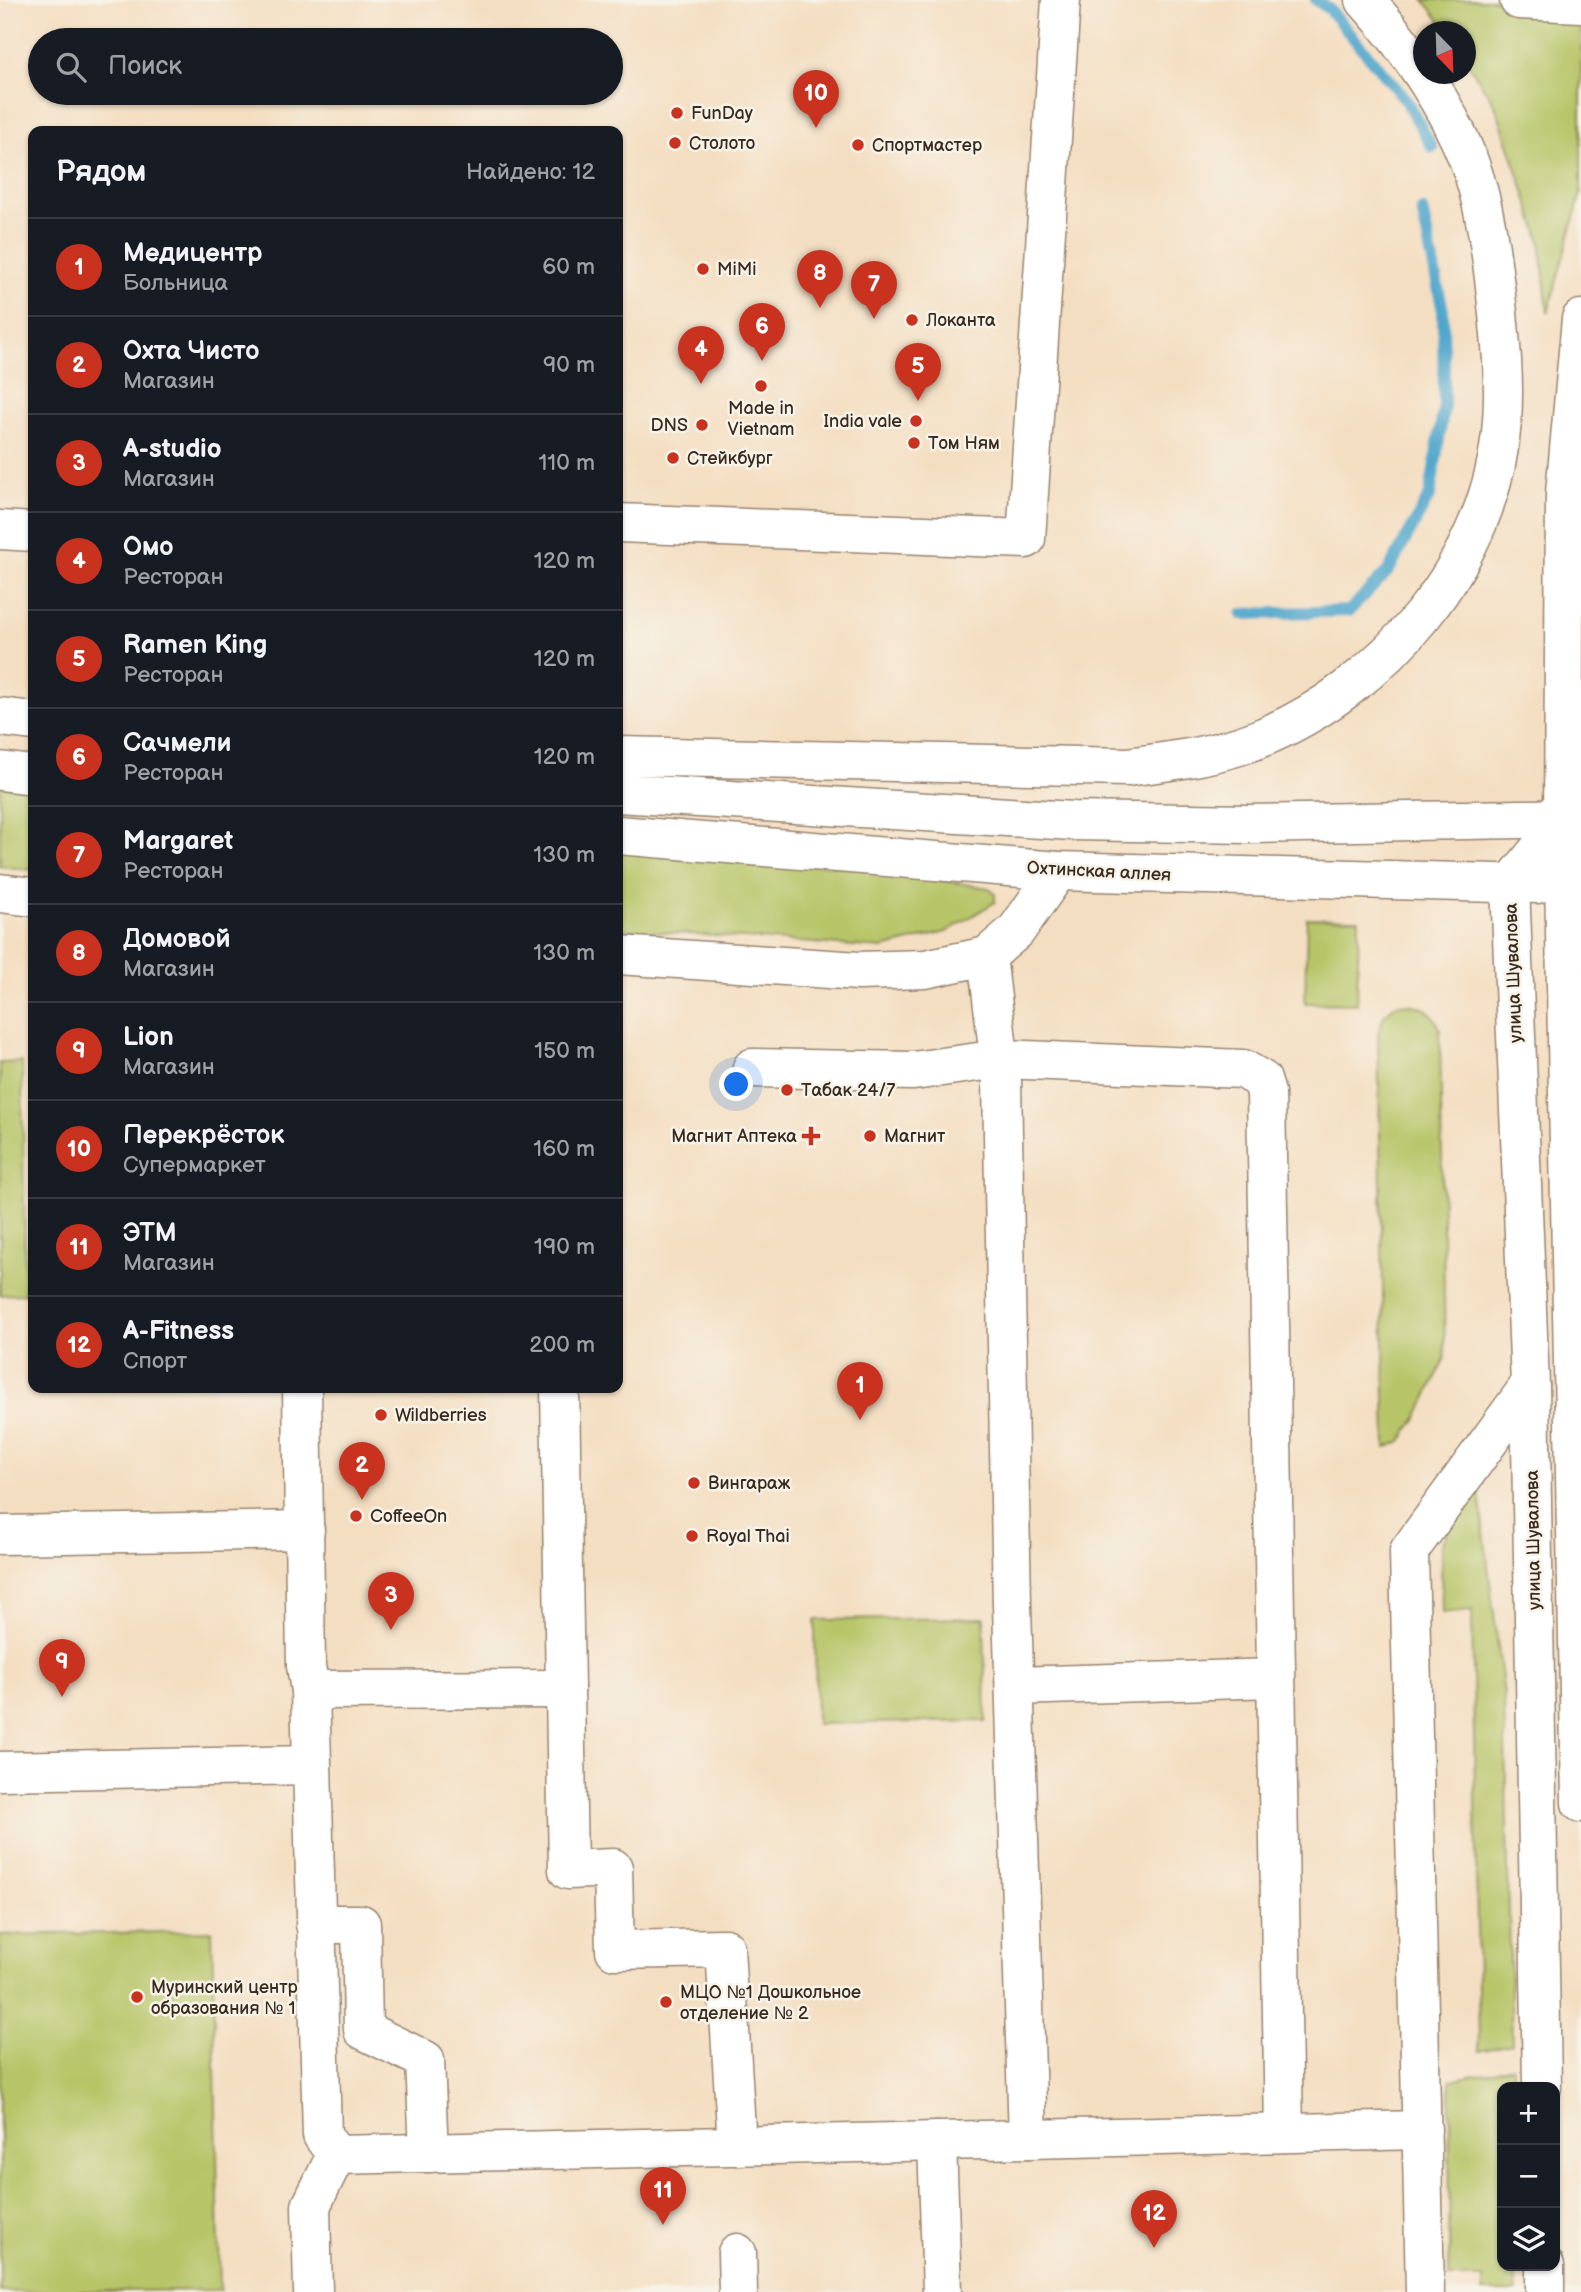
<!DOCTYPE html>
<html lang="ru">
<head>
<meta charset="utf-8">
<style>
  :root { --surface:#171b24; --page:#20242c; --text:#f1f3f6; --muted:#9ea1a6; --line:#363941; --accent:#c8321e }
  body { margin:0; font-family:"Balsamiq Sans",sans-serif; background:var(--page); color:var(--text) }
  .controls { position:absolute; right:21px; bottom:21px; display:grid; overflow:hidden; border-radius:14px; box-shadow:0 2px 5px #0004 }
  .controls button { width:63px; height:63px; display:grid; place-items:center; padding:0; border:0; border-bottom:2px solid var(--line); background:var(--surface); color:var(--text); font:35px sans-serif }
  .compass { position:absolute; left:1413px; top:21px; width:63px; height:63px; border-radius:50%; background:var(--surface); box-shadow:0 2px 5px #0004; rotate:157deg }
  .you { position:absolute; left:737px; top:1085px; width:24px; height:24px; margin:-18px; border:5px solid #fff; border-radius:50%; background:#1a73e8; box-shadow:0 0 0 10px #1a73e833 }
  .badge { display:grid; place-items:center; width:46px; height:46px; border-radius:50%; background:var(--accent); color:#fff; font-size:23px; font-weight:700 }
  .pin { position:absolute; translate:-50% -58px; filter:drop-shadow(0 2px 4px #0008) }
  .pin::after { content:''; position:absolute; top:37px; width:24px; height:21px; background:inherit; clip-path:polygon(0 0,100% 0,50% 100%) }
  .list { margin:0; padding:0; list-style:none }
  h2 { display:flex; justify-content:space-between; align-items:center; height:91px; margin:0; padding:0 28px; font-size:30px }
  h2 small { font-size:23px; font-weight:400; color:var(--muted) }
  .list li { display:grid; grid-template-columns:46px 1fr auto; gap:21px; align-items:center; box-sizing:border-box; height:98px; padding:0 28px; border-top:2px solid var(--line) }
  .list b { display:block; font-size:26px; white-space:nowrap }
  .list p { margin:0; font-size:23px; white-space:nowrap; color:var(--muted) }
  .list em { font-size:23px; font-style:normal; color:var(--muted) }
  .icon { flex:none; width:38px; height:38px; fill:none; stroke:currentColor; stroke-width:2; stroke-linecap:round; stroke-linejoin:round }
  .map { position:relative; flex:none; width:1581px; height:2292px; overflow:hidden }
  .search { position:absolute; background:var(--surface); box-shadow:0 2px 5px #0004; left:28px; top:28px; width:595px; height:77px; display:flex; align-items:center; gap:18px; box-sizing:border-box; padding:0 24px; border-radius:38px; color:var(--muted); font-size:26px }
  .panel { position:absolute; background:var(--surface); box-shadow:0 2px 5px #0004; left:28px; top:126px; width:595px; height:1267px; border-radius:14px }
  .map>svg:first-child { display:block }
  .green { fill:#b7c568; stroke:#797843; stroke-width:2 }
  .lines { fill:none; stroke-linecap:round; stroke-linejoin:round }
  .stream { stroke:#4fa6cc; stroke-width:12 }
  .minor-casing { stroke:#988470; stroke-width:41 }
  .minor { stroke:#fff; stroke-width:38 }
  .poi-dot { fill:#c8321e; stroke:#f7f3e8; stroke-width:2.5 }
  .labels { text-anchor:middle; stroke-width:5; stroke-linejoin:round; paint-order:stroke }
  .poi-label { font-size:18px; fill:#3b2a1e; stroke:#f7f3e8; text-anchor:start }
  .street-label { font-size:18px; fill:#3b2a1e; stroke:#f7f3e8 }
</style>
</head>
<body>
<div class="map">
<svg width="1581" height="2292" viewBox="0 0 1581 2292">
  <rect width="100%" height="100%" fill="#f7f3e8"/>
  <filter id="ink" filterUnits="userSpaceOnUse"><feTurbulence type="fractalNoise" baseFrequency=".0143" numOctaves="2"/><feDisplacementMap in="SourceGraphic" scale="14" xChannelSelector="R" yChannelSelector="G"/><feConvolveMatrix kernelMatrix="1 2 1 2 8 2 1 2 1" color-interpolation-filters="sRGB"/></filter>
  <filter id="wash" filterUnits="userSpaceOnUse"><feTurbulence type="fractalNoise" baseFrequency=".00686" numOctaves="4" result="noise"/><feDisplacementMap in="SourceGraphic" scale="28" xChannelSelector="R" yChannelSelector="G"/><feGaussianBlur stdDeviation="1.57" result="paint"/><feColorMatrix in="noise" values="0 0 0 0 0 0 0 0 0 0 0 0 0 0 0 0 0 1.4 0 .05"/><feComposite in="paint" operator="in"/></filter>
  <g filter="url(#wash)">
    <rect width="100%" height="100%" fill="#f4dec1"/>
    <!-- green -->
    <g class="green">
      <path d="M1424,0H1581V193L1548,313L1540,239L1496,107L1466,60V32L1448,31Z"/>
      <path d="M0,786L33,790V870L0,866Z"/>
      <path d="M618,848L864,868L989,888L995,894V902L946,932L883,948L618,929Z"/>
      <path d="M1307,918L1359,919L1357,1004L1305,1003Z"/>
      <path d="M1396,1004C1419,1003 1432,1007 1440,1030L1445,1358L1417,1418L1401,1441L1386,1448L1378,1035L1384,1015Z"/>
      <path d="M22,1062L25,1294L0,1295V1063Z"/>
      <path d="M1471,1483L1478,1484L1504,1695L1512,2044L1479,2051L1472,1610L1442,1613L1441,1544Z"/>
      <path d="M984,1618L986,1721L816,1724L815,1620Z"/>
      <path d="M212,1931L220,2290L0,2292V1935Z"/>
      <path d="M1513,2067V2087H1502V2266H1515L1516,2292H1483V2278H1449L1450,2080Z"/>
    </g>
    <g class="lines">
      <!-- stream -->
      <g class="stream">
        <path d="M1316,0L1329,9L1406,100L1432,147"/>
        <path d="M1242,614L1349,611L1389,570L1430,495L1444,406L1443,311L1422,210"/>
      </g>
    </g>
  </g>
  <g filter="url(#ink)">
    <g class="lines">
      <!-- minor casing -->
      <g class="minor-casing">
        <g id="minor">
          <path d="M1519,0L1581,3"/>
          <path d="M1581,319L1565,493L1563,820L1581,1803"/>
          <path d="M618,523L1026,539L1061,0"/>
          <path d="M0,530L33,532"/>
          <path d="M0,717L33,721"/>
          <path d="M618,756L1127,767C1170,761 1215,756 1256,740C1384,689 1493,561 1502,421C1505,382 1501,342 1497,304C1492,258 1485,202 1468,159C1445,101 1406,46 1365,0"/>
          <path d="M0,771L33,775"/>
          <path d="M618,793L1073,821L1248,824L1579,818"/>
          <path d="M618,835L1058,871L1537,884"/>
          <path d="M0,893L33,897"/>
          <path d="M618,955L859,971L925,969L987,956L1016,931L1058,871"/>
          <path d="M987,956L1002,1082L1012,1605L1028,2139"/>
          <path d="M752,1068L913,1071L1000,1059L1243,1069L1262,1080L1266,1093L1284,2133"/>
          <path d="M302,1388L306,1666L310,1690L322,2135L336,2155"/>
          <path d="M560,1388L568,1870L613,1868L615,1950L725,1948L737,2146"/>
          <path d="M0,1535L305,1530"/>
          <path d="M1015,1686L1275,1678"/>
          <path d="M310,1690L565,1689"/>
          <path d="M0,1771L311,1765"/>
          <path d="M315,1924H361L363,2030L425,2060L429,2153"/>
          <path d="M1542,2087L1530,1385L1510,885L1563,820"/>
          <path d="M937,2141L942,2292"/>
          <path d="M336,2155L1422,2130"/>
          <path d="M737,2253L738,2292"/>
          <path d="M1545,2266V2292"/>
          <path d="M313,2292L311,2206L336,2155"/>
          <path d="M1425,2292L1409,1551L1530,1385"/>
        </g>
      </g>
      <!-- minor -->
      <use href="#minor" class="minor"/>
    </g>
  </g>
  <!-- markers -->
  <g class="poi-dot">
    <circle cx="677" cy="113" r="7"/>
    <circle cx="675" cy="143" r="7"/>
    <circle cx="858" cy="145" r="7"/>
    <circle cx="703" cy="269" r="7"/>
    <circle cx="912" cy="320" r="7"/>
    <circle cx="761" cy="386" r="7"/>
    <circle cx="916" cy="421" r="7"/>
    <circle cx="702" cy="425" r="7"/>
    <circle cx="914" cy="443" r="7"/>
    <circle cx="673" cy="458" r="7"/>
    <circle cx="787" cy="1090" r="7"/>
    <path d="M807.5 1125.5h7v7h7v7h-7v7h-7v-7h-7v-7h7z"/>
    <circle cx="870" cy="1136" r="7"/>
    <circle cx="381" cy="1415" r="7"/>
    <circle cx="694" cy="1483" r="7"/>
    <circle cx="356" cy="1516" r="7"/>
    <circle cx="692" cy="1536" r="7"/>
    <circle cx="137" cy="1997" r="7"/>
    <circle cx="666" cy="2002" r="7"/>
  </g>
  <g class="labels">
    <!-- poi labels -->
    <g class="poi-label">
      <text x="691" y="119">FunDay</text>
      <text x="689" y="149">Столото</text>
      <text x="872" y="151">Спортмастер</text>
      <text x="717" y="275">MiMi</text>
      <text x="926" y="326">Локанта</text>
      <text x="761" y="414" text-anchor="middle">Made in<tspan x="761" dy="21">Vietnam</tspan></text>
      <text x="902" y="427" text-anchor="end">India vale</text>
      <text x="688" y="431" text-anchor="end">DNS</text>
      <text x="928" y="449">Том Ням</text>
      <text x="687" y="464">Стейкбург</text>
      <text x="801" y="1096">Табак 24/7</text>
      <text x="797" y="1142" text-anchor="end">Магнит Аптека</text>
      <text x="884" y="1142">Магнит</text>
      <text x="395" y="1421">Wildberries</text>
      <text x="708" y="1489">Вингараж</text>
      <text x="370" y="1522">CoffeeOn</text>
      <text x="706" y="1542">Royal Thai</text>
      <text x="151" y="1993">Муринский центр<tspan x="151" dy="21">образования № 1</tspan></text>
      <text x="680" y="1998">МЦО №1 Дошкольное<tspan x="680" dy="21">отделение № 2</tspan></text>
    </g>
    <!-- street labels -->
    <g class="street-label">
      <text transform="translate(1099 871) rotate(3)" y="6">Охтинская аллея</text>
      <text transform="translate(1513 973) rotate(-92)" y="6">улица Шувалова</text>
      <text transform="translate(1533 1540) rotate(-91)" y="6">улица Шувалова</text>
    </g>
  </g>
</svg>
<div class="controls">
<button>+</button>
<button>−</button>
<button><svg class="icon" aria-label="layers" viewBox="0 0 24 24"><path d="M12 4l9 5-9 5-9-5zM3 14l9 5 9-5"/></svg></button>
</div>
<svg class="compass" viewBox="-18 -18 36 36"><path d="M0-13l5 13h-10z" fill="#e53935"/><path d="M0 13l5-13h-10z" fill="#9ea1a6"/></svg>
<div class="you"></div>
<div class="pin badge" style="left:860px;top:1420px">1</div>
<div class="pin badge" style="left:362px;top:1500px">2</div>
<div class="pin badge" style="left:391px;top:1630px">3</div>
<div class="pin badge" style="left:701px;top:384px">4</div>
<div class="pin badge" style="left:918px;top:401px">5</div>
<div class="pin badge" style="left:762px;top:361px">6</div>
<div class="pin badge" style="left:874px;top:319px">7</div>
<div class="pin badge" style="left:820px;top:308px">8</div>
<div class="pin badge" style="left:62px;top:1697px">9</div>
<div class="pin badge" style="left:816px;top:128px">10</div>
<div class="pin badge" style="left:663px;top:2225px">11</div>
<div class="pin badge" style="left:1154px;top:2248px">12</div>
<div class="search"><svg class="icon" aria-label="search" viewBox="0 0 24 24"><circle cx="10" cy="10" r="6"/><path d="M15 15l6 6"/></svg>Поиск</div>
<section class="panel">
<h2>Рядом<small>Найдено: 12</small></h2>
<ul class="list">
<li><span class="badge">1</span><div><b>Медицентр</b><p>Больница</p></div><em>60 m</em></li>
<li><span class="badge">2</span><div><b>Охта Чисто</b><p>Магазин</p></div><em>90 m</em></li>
<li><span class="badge">3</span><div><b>A-studio</b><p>Магазин</p></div><em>110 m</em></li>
<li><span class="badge">4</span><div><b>Омо</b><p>Ресторан</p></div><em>120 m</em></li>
<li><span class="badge">5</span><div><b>Ramen King</b><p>Ресторан</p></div><em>120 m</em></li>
<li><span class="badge">6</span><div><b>Сачмели</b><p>Ресторан</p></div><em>120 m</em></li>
<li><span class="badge">7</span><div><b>Margaret</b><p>Ресторан</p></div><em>130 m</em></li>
<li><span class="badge">8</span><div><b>Домовой</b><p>Магазин</p></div><em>130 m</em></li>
<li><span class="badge">9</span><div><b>Lion</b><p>Магазин</p></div><em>150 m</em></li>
<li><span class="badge">10</span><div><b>Перекрёсток</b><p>Супермаркет</p></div><em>160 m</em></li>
<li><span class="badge">11</span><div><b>ЭТМ</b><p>Магазин</p></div><em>190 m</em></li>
<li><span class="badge">12</span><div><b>A-Fitness</b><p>Спорт</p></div><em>200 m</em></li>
</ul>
</section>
</div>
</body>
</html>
